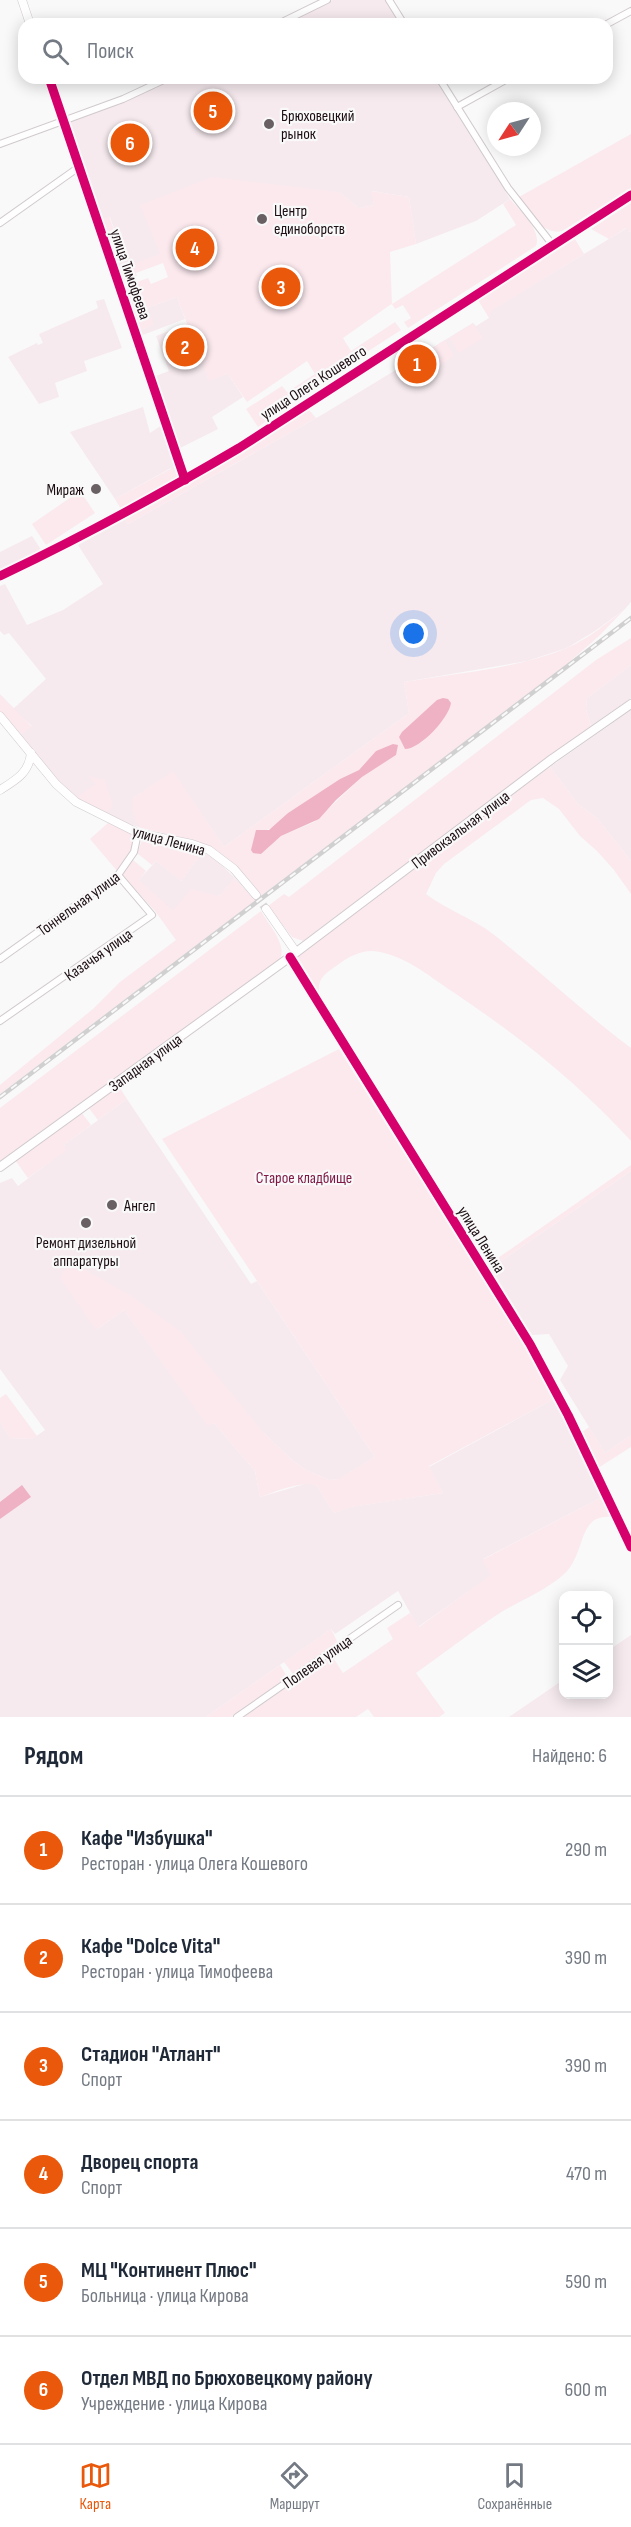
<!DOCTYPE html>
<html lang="ru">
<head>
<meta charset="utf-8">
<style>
  :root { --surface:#fff; --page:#f6f6f7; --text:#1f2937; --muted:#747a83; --line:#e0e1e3; --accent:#ea580c }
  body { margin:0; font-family:"Sofia Sans Condensed",sans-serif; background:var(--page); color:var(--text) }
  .controls { position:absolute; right:18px; bottom:18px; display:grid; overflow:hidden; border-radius:12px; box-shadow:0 3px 15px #0003 }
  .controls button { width:54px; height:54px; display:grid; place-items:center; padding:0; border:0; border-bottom:2px solid var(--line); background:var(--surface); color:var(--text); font:30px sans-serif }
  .compass { position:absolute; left:487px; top:102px; width:54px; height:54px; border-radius:50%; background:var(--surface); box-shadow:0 3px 15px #0003; rotate:234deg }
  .you { position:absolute; left:414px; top:634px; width:21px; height:21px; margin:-15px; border:4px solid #fff; border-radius:50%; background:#1a73e8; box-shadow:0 0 0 9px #1a73e833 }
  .badge { display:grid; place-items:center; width:39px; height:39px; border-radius:50%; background:var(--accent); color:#fff; font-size:20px; font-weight:700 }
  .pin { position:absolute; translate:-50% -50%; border:3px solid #fff; box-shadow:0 2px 6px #0006 }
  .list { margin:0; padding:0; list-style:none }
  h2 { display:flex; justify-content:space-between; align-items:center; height:78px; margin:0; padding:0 24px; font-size:26px }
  h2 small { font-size:20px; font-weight:400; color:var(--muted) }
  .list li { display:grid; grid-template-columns:39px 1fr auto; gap:18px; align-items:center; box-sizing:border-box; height:108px; padding:0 24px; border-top:2px solid var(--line) }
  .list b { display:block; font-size:22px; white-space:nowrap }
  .list p { margin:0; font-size:20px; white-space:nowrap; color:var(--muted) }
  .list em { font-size:20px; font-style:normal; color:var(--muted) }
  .icon { flex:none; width:33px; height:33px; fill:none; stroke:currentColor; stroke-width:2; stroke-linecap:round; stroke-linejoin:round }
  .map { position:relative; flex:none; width:631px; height:1717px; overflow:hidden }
  .search { position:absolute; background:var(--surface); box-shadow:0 3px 15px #0003; left:18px; right:18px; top:18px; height:66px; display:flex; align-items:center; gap:15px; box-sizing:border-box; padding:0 21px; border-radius:18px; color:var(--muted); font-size:22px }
  .sheet { height:726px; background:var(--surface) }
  nav { display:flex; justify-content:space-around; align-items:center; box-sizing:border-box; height:84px; border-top:2px solid var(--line); background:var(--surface); font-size:16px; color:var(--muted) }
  nav a { display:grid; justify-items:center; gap:3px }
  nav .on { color:var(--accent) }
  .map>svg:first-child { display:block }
  .built { fill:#f6eaee }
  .green { fill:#fbe9ee; fill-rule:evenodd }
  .water { fill:#efb2c5 }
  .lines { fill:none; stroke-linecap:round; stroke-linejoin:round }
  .tertiary-tunnel { stroke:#d8d6d6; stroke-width:8; stroke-dasharray:8 4; stroke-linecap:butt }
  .minor-casing { stroke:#d1cacc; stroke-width:8 }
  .tertiary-casing { stroke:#d1cacc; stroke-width:9 }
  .secondary-casing { stroke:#d1cacc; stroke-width:10 }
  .minor { stroke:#fefefe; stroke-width:6 }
  .tertiary { stroke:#fefefe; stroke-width:8 }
  .secondary { stroke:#fefefe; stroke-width:8 }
  .rail-casing { stroke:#d1d0d0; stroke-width:4.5 }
  .rail { stroke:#f9f9f9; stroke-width:2; stroke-dasharray:7; stroke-linecap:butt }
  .cycleway-casing { stroke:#f9f9f9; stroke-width:13 }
  .cycleway { stroke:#d6006c; stroke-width:9 }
  .poi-dot { fill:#696063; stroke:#f9f9f9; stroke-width:2 }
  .labels { text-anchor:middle; stroke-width:4.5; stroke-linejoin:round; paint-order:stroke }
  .poi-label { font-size:16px; fill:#1c0e12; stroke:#f9f9f9; text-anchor:start }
  .street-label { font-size:16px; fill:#1c0e12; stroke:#f9f9f9 }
  .park-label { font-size:16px; fill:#7f1845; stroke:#f9f9f9 }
</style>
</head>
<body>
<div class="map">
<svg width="631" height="1717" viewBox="0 0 631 1717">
  <rect width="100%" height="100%" fill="#f9f9f9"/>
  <!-- built -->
  <g class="built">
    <path d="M333,0H385L400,24H284Z"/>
    <path d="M173,78H434L510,199L476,221L416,244L409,197L372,191L374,205L359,208L339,192L127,267L116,266L113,259L123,255L110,217L100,220L67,121L122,102Z"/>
    <path d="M627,228L629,232L631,231V602L625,609L595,631L567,648L527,661L404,682L409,713L224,847L173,772L133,798V814L141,828L127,823L76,798L59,784L19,735L32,726L13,709L46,679L9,633L4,635L0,631V586L5,584L27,625L63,610L103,584L78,545L125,519L128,524L325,413L473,323L476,326L489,318L490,311Z"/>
    <path d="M177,297L185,319L140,336L138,331L153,325L147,308Z"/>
    <path d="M104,299L122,348L84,361L87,371L55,383L59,397L39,404L8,357L37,343L38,345L43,343L39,334L98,308L96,301Z"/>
    <path d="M187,324L209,380L228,374L243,397L212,417L218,429L178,449L153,377L169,371L156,336Z"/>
    <path d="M143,407L150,433L162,425L181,476L178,478L171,468L115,499L70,432Z"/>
    <path d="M32,536L42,551L0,571V552Z"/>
    <path d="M631,665V698L591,726L586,709L587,698Z"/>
    <path d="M631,710V861L597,818L578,804L550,767Z"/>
    <path d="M203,852L215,859L235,878L219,896L173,911L139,880L156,861L181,881Z"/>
    <path d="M127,1099L251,1284L257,1281L375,1457L339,1479L329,1480L306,1470L293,1461L265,1434L130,1295L96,1330L124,1310L208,1425L214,1423L255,1471L260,1497L305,1484H313L317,1486L334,1513L351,1507L443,1493L429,1467L554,1399L602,1497L483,1559L492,1575L418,1627L398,1591L335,1634L331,1629L206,1717H0V1422L10,1438L32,1439L45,1430L0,1369V1183L12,1178L18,1186L66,1150L64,1145Z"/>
    <path d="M631,1171V1435L605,1453L560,1380L568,1366L549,1334L532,1335L491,1268Z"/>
    <path d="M631,1635V1717H509L563,1680L564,1694H608L609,1650Z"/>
  </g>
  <!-- green -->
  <g class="green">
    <path d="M631,134V188L562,231C542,236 530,210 519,197Z"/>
    <path d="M212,177L339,192L359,208L374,205L371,191L409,197L416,244L390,252L392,304L516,225L503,204L510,199C520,211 542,230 536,246L408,328L404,322L411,318L403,305L395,309L392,304L390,305L343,338L351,351L395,322L401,330L266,417L268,420L258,427L246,409L282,386L287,392L315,374L307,361L247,402L228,374L209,381L177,297L147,308L154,325L138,331L123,287L148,278L151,284L168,277L163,263L136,273L137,276L121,281L116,266L126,262L128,266L160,254L140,205Z"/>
    <path d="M631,203V231L629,232L626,228L609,239L591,229Z"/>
    <path d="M109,216L123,255L113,259L100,220Z"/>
    <path d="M575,239L584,254L491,311L489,318L478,300Z"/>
    <path d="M473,323L483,338L459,353L449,338Z"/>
    <path d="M445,340L454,356L437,367L435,363L431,365L433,369L428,372L418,357Z"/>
    <path d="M309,410L316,418L128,524L125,519L192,482Z"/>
    <path d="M172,468L178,478L121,509L115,499Z"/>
    <path d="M80,491L95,513L46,545L32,524Z"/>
    <path d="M625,609L598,637L560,670L261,896C218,843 205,843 141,828C133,819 131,810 133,798L173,771L224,847L409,713L404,682C458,673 516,669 567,648C588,639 607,623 625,609ZM384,748L396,755L362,777L314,822L281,836L261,854L254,840L255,834L275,827L288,813L340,779L359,770L376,751Z"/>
    <path d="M631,638V665L587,698L586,709L591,726L303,941L292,937L268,906L284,894L289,897L596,660Z"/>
    <path d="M0,694L32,727L19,735L0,714Z"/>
    <path d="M550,767L578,804L597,818L631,861V894L614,870L597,851L580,836L559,809L543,798L531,800L444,864L436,873L426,894C447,910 472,918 493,934C540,971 583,1012 631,1048V1141C576,1081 520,1037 453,992C429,976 402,953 372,951C360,951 348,957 339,964C322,976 316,979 320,1000L296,959L299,954Z"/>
    <path d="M89,776L105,780L113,805L109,811H100L76,798L95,784Z"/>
    <path d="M108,823L135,835L133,848L118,872L90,839Z"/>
    <path d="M143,838L187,845L203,852L181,881L156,861L152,865L137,853Z"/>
    <path d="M133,860L146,871L139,880L173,910L191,889L219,896L235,878L255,901L0,1094V1085L93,1009L120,982L176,940L155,911L122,875Z"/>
    <path d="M261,911C268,924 289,946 279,960L0,1161V1108Z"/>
    <path d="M339,1049L521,1340L554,1399L429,1466L443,1493L352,1507L334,1513L317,1486C301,1480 276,1492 260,1497L255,1471L214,1423L208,1426L124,1310L96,1330L60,1278L68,1260L130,1295L180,1331L265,1434L293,1461L306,1470L329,1480L338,1479L375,1457L162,1139Z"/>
    <path d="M118,1085L127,1099L98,1120L88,1107Z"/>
    <path d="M81,1112L91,1125L64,1145L67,1150L28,1178L15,1160Z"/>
    <path d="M631,1165V1171L491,1268L532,1335L527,1333L485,1267Z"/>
    <path d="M6,1394L37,1436L32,1439L10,1438L0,1422V1398Z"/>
    <path d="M589,1427L605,1453L631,1435V1447L598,1468L581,1433Z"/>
    <path d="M602,1497L611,1517C576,1514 587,1555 563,1575C546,1590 522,1600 503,1611C473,1630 445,1653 416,1673L445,1713L439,1717H374L368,1709L356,1717H242L332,1656L343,1673L393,1639L387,1628L410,1613L419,1627L491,1575L482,1560Z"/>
    <path d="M331,1629L338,1643L293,1674L284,1662Z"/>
    <path d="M280,1665L288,1678L231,1717H206Z"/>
  </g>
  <!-- water -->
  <g class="water">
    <path d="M443,698L448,699L451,703C449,718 420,749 405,749L399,737L402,732L437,700Z"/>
    <path d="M393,744L398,745L396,755L362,777L336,800L319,819L281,836L261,854L253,853L251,850L256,830H269L288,813L340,779L359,770L376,751Z"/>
    <path d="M22,1485L31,1497L0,1519V1502Z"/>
  </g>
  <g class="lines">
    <!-- tertiary-tunnel -->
    <path class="tertiary-tunnel" d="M256,895L266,909"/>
    <!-- minor casing -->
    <g class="minor-casing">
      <g id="minor">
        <path d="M389,0L404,24"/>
        <path d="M278,24L327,0"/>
        <path d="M607,24L631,11"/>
        <path d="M439,78L508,188L552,244"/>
        <path d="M457,107L509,78"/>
        <path d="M0,144L123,99L168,78"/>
        <path d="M0,223L79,167"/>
        <path d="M290,957L530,1344L568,1415L631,1547"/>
        <path d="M0,959L118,875L134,852L138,833"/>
        <path d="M0,1021L152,915L118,875"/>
        <path d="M237,1717L398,1605"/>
      </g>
    </g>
    <!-- tertiary casing -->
    <g class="tertiary-casing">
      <g id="tertiary">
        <path d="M22,0L30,24"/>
        <path d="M49,78L185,480"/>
        <path d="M0,576C82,537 161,494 239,448L631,195"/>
        <path d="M0,716L56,784L76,802L138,833L192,844L209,850L234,869L256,895"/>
        <path d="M0,790C16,780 29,773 31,753"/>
        <path d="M266,909L296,952"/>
      </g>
    </g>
    <!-- secondary casing -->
    <g class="secondary-casing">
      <path id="secondary" d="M0,1167L290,957L552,759L631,704"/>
    </g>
    <!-- minor -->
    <use href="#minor" class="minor"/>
    <!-- tertiary -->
    <use href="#tertiary" class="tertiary"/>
    <!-- secondary -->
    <use href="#secondary" class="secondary"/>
    <!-- rail casing -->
    <g class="rail-casing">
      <path id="rail" d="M0,1097L631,618"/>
    </g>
    <!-- rail -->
    <use href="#rail" class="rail"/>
    <!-- cycleway casing -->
    <g class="cycleway-casing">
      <g id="cycleway">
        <path d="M49,78L185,480"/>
        <path d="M0,576C82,537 161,494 239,448L631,195"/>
        <path d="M290,957L530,1344L568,1415L631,1547"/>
      </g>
    </g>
    <!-- cycleway -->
    <use href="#cycleway" class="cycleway"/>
  </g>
  <!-- markers -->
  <g class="poi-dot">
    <circle cx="269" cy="124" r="6"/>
    <circle cx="262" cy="219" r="6"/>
    <circle cx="96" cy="489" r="6"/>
    <circle cx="112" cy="1205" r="6"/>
    <circle cx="86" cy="1223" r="6"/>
  </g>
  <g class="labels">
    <!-- poi labels -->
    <g class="poi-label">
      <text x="281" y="121">Брюховецкий<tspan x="281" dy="18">рынок</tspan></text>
      <text x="274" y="216">Центр<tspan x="274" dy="18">единоборств</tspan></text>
      <text x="84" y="495" text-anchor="end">Мираж</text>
      <text x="124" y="1211">Ангел</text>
      <text x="86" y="1248" text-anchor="middle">Ремонт дизельной<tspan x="86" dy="18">аппаратуры</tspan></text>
    </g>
    <!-- street labels -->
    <g class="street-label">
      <text transform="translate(131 274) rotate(71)" y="6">улица Тимофеева</text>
      <text transform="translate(313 382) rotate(-33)" y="6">улица Олега Кошевого</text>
      <text transform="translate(460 829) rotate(-37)" y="6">Привокзальная улица</text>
      <text transform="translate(169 840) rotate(15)" y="6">улица Ленина</text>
      <text transform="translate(78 903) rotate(-36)" y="6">Тоннельная улица</text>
      <text transform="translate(98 954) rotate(-35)" y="6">Казачья улица</text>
      <text transform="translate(145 1062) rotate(-36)" y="6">Западная улица</text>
      <text transform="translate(482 1239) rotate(58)" y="6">улица Ленина</text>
      <text transform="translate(317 1661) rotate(-35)" y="6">Полевая улица</text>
    </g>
    <!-- park labels -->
    <g class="park-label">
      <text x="304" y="1183">Старое кладбище</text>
    </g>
  </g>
</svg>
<div class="controls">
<button><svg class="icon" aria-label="locate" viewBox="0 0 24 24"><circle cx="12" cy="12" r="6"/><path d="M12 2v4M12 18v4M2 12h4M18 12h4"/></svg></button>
<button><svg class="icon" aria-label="layers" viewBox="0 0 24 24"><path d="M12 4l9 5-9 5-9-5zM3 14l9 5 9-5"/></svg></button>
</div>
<svg class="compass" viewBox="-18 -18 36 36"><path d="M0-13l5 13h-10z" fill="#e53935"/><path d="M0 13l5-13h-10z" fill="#747a83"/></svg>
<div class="you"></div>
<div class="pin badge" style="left:417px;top:364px">1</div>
<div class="pin badge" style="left:185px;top:347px">2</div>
<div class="pin badge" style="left:281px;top:287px">3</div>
<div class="pin badge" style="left:195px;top:248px">4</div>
<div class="pin badge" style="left:213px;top:111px">5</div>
<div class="pin badge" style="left:130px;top:143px">6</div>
<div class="search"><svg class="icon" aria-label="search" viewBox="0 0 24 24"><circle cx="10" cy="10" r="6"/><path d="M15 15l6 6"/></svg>Поиск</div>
</div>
<section class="sheet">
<h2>Рядом<small>Найдено: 6</small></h2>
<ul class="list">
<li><span class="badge">1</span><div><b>Кафе &quot;Избушка&quot;</b><p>Ресторан · улица Олега Кошевого</p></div><em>290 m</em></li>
<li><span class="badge">2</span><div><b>Кафе &quot;Dolce Vita&quot;</b><p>Ресторан · улица Тимофеева</p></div><em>390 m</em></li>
<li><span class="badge">3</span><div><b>Стадион &quot;Атлант&quot;</b><p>Спорт</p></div><em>390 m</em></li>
<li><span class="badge">4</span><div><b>Дворец спорта</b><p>Спорт</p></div><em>470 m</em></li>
<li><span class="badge">5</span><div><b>МЦ &quot;Континент Плюс&quot;</b><p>Больница · улица Кирова</p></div><em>590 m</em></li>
<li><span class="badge">6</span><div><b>Отдел МВД по Брюховецкому району</b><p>Учреждение · улица Кирова</p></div><em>600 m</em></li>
</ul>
</section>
<nav>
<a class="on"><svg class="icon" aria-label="map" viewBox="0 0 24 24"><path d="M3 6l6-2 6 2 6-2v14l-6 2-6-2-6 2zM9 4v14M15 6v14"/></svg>Карта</a>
<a><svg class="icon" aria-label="directions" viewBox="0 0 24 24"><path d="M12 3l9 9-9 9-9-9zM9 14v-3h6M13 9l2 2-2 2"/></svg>Маршрут</a>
<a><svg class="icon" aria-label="saved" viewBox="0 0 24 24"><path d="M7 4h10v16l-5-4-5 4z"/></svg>Сохранённые</a>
</nav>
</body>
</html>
